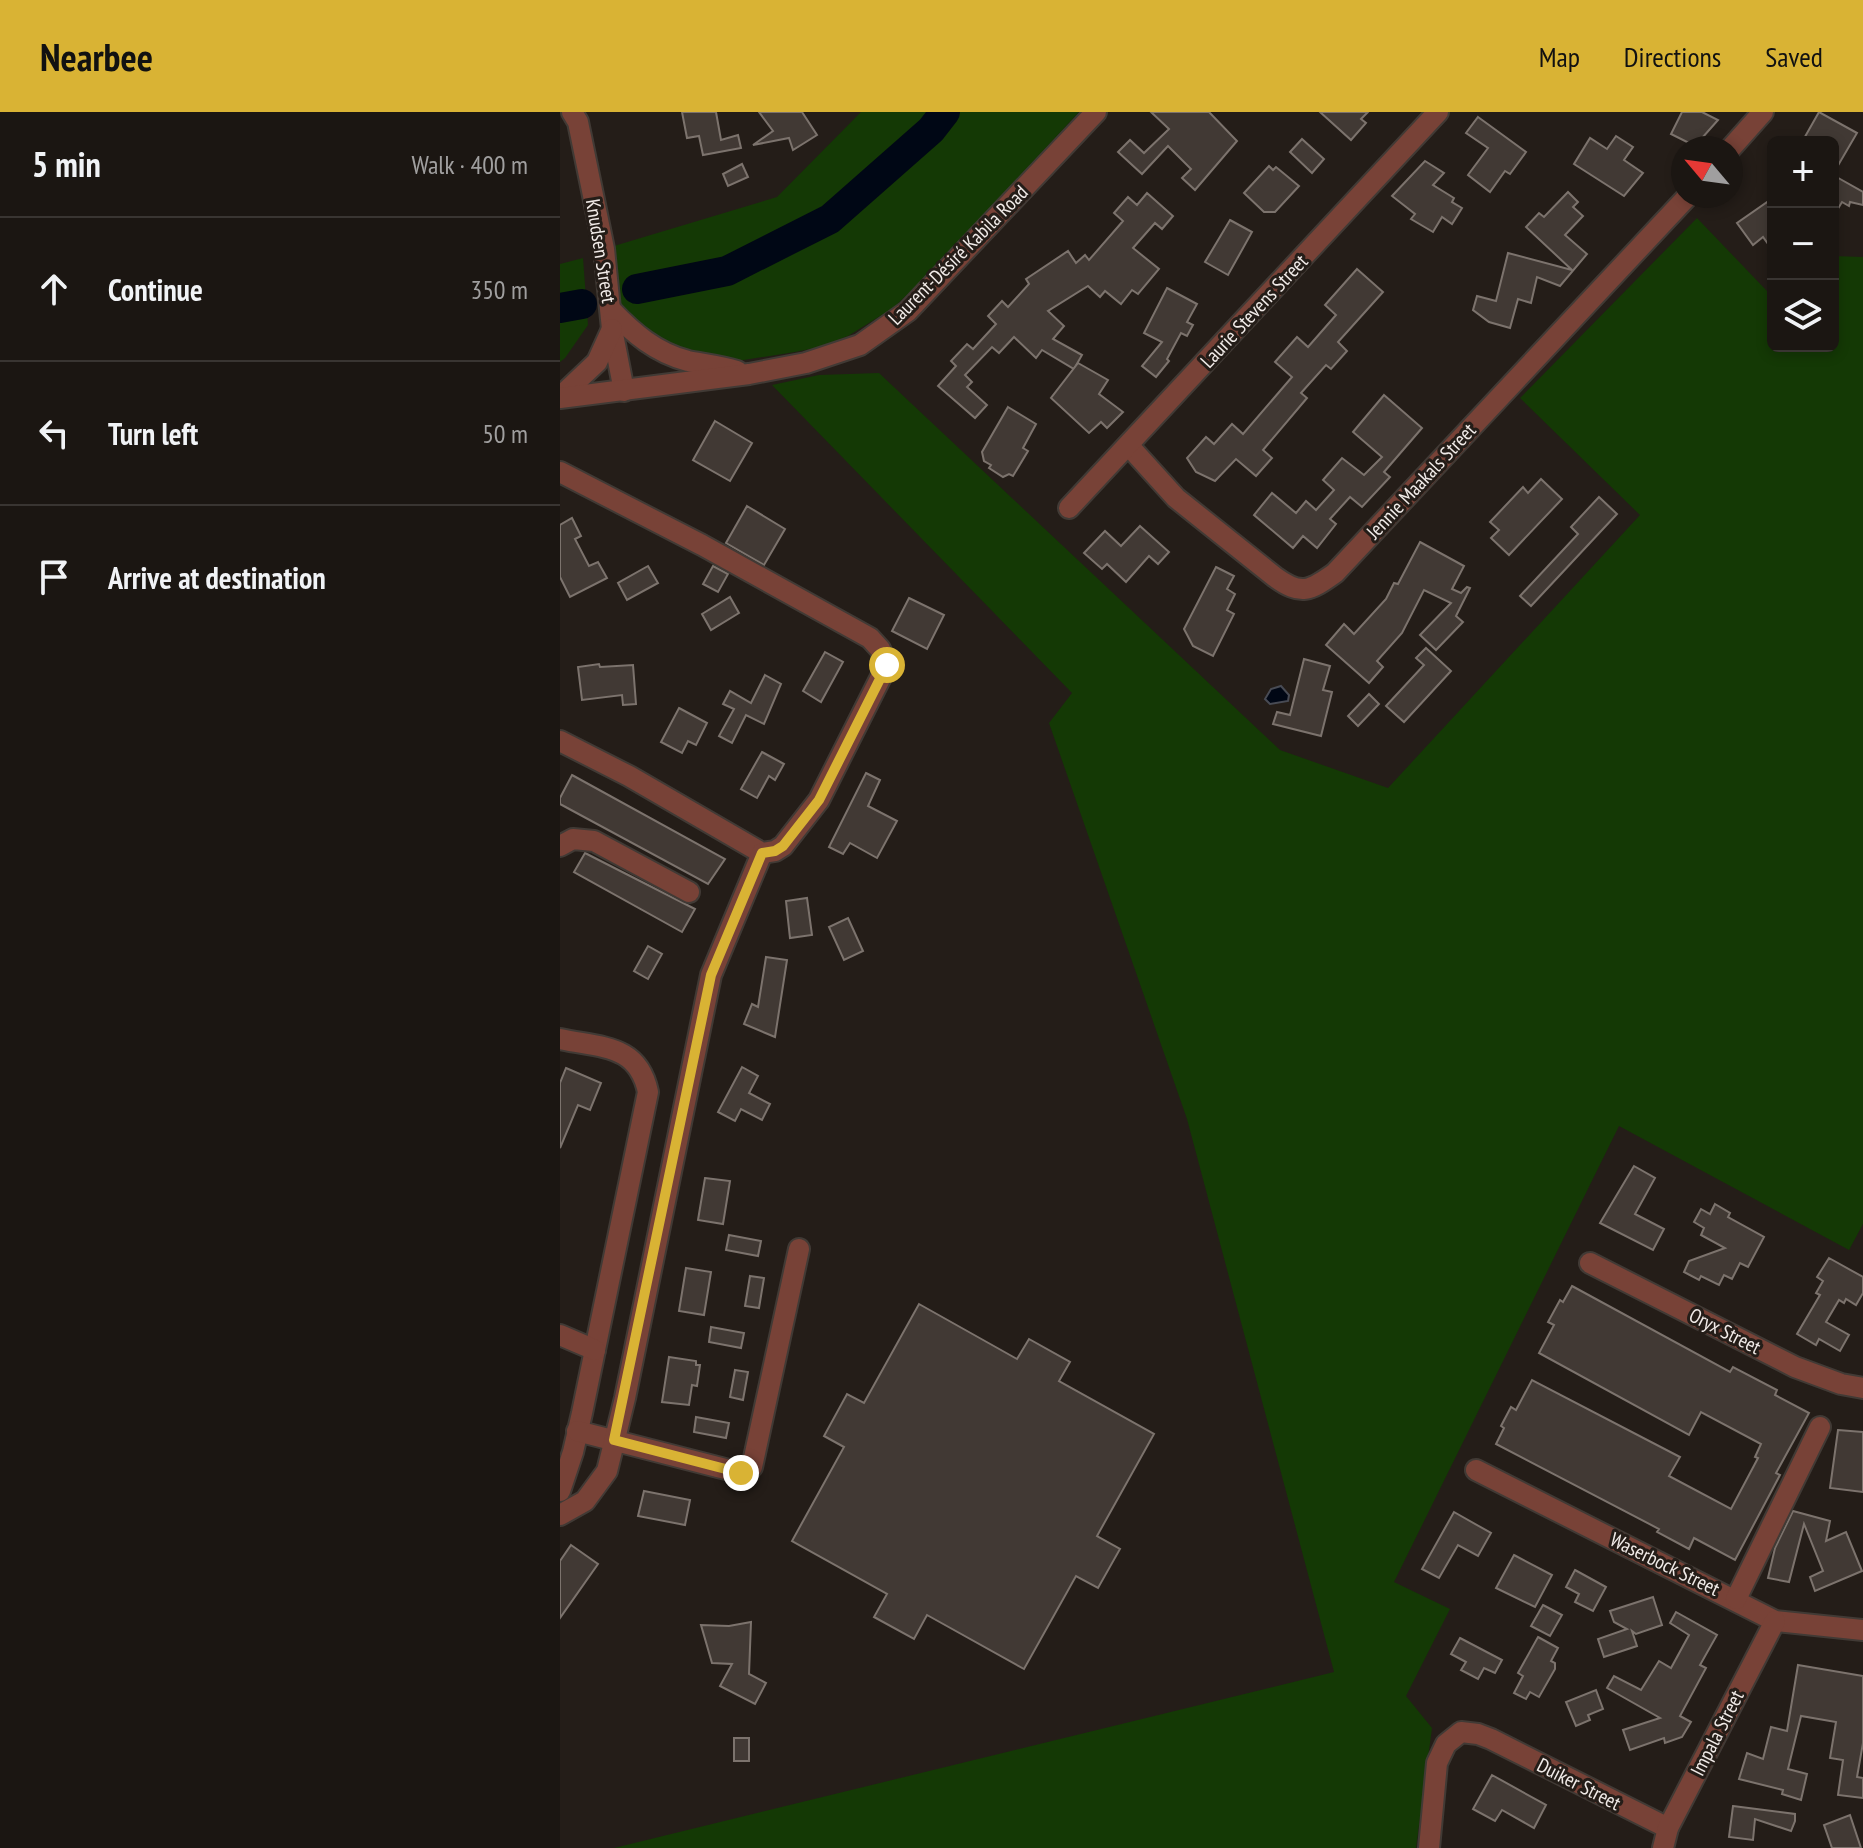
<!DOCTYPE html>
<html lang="en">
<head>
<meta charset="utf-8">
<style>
  :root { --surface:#1b1612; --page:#241f1b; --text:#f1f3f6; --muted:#a09f9f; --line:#393532; --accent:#d9b334 }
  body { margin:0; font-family:"PT Sans Narrow",sans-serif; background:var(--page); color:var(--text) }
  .controls { position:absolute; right:24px; top:24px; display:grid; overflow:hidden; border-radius:12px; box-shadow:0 4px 12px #0003 }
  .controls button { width:72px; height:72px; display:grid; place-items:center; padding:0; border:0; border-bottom:2px solid var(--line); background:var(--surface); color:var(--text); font:40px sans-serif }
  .compass { position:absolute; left:1111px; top:24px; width:72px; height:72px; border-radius:50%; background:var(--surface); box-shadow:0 4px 12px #0003; rotate:299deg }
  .stop { position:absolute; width:24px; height:24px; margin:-18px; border:6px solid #d9b334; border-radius:50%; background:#fff }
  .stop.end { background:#d9b334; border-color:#fff; box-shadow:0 2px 8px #0008 }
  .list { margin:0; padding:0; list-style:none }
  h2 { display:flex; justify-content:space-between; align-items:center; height:104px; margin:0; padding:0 32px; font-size:34px }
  h2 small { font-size:26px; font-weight:400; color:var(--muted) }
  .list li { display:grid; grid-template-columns:52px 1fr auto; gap:24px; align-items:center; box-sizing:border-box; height:144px; padding:0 32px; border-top:2px solid var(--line) }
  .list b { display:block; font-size:30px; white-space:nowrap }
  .list em { font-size:26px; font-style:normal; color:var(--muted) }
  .icon { flex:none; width:44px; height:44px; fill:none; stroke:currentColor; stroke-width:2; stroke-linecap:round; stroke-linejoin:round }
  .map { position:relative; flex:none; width:1303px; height:1736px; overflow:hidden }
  header { display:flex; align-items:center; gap:48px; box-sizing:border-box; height:112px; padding:0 40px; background:var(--accent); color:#111 }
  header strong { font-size:38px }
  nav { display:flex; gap:44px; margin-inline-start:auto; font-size:28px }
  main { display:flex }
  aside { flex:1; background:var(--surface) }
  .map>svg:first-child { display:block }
  .green { fill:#143905 }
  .water { fill:#000715; stroke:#484b54; stroke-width:2 }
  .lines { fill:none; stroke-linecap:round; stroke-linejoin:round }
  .river { stroke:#000715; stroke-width:30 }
  .building { fill:#413934; stroke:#7c736d; stroke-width:2 }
  .minor-casing { stroke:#413a35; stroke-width:24 }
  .minor { stroke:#784237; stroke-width:20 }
  .route { stroke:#d9b334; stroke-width:10 }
  .labels { text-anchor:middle; stroke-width:6; stroke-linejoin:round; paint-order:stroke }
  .street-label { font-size:20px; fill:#f1ebe8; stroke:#241d18 }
</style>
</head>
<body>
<header>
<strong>Nearbee</strong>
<nav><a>Map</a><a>Directions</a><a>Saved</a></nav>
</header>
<main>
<aside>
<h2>5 min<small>Walk · 400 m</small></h2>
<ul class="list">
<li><svg class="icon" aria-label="ahead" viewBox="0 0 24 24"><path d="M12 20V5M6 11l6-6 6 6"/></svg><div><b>Continue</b></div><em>350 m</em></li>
<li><svg class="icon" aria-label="left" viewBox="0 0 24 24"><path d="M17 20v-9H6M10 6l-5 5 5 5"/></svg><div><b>Turn left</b></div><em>50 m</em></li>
<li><svg class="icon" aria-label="arrive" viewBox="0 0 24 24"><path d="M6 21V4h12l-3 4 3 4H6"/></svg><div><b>Arrive at destination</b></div></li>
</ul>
</aside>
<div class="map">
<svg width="1303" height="1736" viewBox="0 0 1303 1736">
  <rect width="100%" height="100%" fill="#241d18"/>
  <!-- green -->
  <g class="green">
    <path d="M301,0H519L366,165L333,196L288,224L260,235L235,240L171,250L126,248L51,198L44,137L217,85Z"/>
    <path d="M1137,106L1207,179L1213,176V234H1273V144L1303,145V1112L1289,1138L1059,1014L834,1470L890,1497L846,1584L872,1616L856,1736H54L774,1560L627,1007L489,611L512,581L212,273L259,263L319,261L720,638L828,676L1080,403L960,286Z"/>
    <path d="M23,146L28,213L5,246L0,250V152Z"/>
  </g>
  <!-- water -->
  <path class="water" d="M721,574L729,583L728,589L710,592L705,587L711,577Z"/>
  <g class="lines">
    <!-- river -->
    <g class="river">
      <path d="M77,177L167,159L270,107L371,18L385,0"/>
      <path d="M0,196L22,192"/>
    </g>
  </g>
  <!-- building -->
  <g class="building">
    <path d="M122,0H156L161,28L178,23L181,36L143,43L139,24L127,26Z"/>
    <path d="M199,0H242L257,23L233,38L229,26L193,33L213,19Z"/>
    <path d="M591,0H649L677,29L635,78L622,66L631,57L608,34L582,62L558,40L570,28L584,41L609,17Z"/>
    <path d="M760,0H808L801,7L806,11L791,28Z"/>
    <path d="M1122,0H1142L1158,8L1135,34L1111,22Z"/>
    <path d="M1259,0L1297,21L1273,62V30H1242Z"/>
    <path d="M918,5L966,40L950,62L945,59L930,80L908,63L928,36L906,21Z"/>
    <path d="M1056,24L1073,35L1064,48L1083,61L1064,84L1014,52L1030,26L1047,37Z"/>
    <path d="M742,27L764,47L752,61L730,40Z"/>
    <path d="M865,49L884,61L873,73L894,86L892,90L902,96L892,112L882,105L873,120L851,107L855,102L832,84Z"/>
    <path d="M182,52L188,65L168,74L163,62Z"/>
    <path d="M709,54L713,58L716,55L739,74L715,100H704L684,81Z"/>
    <path d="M1273,63L1303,80V93L1290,90L1289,94L1282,90L1273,105Z"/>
    <path d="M1008,80L1018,90L1013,95L1023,104L1005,123L1027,142L1000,174L977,165L971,191L958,187L950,216L929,210L913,198L917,184L936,189L948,141L1012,158L966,115L979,101L984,105Z"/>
    <path d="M587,81L613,104L602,117L595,111L573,136L599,157L578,182L572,178L561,192L545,179L540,185L528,174L488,199L504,214L493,227L522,243L514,257L482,238L476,246L454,225L439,241L432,235L405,263L412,270L407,275L427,293L415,306L378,274L396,254L391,249L407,232L413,237L436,212L428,204L442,189L448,195L469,172L466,167L508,139L516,151L525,143L529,148L563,109L554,101L568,85L577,93Z"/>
    <path d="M1213,86V139L1203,125L1193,133L1177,111Z"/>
    <path d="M670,108L692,120L668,163L645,150Z"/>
    <path d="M797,157L823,180L778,230L787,239L771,257L766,253L741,281L747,286L703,338L712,346L696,364L676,347L655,369L636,360L627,346L646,325L654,332L672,312L683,322L732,265L715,250L737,225L748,235L776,203L765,193Z"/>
    <path d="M607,176L637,192L627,210L633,213L627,224L621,221L607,247L609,249L596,265L582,254L602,230L584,221Z"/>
    <path d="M518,251L548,268L539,282L563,300L547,316L541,310L529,321L491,286Z"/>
    <path d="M824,283L862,316L824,360L830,365L802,395L790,385L770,407L776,412L757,436L743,424L733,436L694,403L712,381L736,401L746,389L756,398L774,378L763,368L782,346L804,363L822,345L793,320Z"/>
    <path d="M448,295L476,312L463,336L468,339L453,364L449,362L443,365L429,356L431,353L424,349L422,340Z"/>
    <path d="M155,309L192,331L170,369L133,348Z"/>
    <path d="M981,367L1002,387L949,443L931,426L939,418L930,410L963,375L968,381Z"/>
    <path d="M1039,385L1057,402L971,494L960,484L1018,422L1011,415Z"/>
    <path d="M187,394L225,417L204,453L166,431Z"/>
    <path d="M12,406L21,424L15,427L29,454L38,450L47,466L10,485L0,465V413Z"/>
    <path d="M580,414L609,440L598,452L589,444L566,470L547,452L542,457L524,441L545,419L561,434Z"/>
    <path d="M860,430L904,454L892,477L901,481L907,475L910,476L896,504L903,510L876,538L860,523L891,491L864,478L842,521L817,549L823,555L809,571L766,533L784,512L794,522L826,487L834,471L838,472Z"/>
    <path d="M88,454L98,471L67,488L58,471Z"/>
    <path d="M153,454L168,462L158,480L143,472Z"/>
    <path d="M656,455L674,464L667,477L675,482L667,498L674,502L653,544L633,534L624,517Z"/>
    <path d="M170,485L179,501L151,518L142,502Z"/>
    <path d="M349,486L384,503L367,537L332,519Z"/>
    <path d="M866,536L891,559L844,610L826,594L864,553L856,546Z"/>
    <path d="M265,540L283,550L261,590L243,579Z"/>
    <path d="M744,547L770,554L763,578L772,580L761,624L713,612L717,600L730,603Z"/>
    <path d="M39,552L40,555L73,553L76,592L63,593L62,583L22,588L18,555Z"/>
    <path d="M205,563L221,572L204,612L186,603L172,631L159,624L174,597L163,592L170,579L191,591Z"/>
    <path d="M809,582L819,592L798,614L788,604Z"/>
    <path d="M119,596L147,611L136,633L128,629L122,641L101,630Z"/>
    <path d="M202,640L224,652L215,668L209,664L197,686L181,677Z"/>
    <path d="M306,661L320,668L308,694L337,709L317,746L290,731L283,742L269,735Z"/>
    <path d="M12,663L165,747L148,772L0,692V686Z"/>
    <path d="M25,741L135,797L122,820L14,760Z"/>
    <path d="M247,786L252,823L230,826L226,789Z"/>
    <path d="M288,806L303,839L284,848L269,815Z"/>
    <path d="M88,834L102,842L88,867L74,859Z"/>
    <path d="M206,845L227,848L215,925L184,912L192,892L198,895Z"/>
    <path d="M182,955L198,964L189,981L210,992L202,1008L181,997L175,1009L158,1000Z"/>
    <path d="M6,956L41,971L30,998L18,993L0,1036V971Z"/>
    <path d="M1074,1054L1095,1066L1075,1102L1104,1117L1093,1138L1040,1111Z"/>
    <path d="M145,1066L170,1069L163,1112L138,1108Z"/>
    <path d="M1155,1092L1170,1101L1168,1105L1204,1125L1188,1155L1180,1151L1172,1167L1164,1163L1159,1173L1141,1164L1139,1168L1124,1160L1129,1149L1165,1136L1141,1123L1144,1116L1134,1110L1141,1097L1150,1102Z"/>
    <path d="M169,1123L201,1129L198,1144L166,1138Z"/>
    <path d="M1269,1146L1303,1165V1181L1296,1193L1286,1187L1284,1191L1279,1188L1266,1210L1289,1223L1280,1239L1259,1227L1256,1233L1237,1222L1260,1183L1256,1181L1263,1169L1257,1165Z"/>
    <path d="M126,1156L151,1160L144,1203L119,1199Z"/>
    <path d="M190,1164L204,1166L199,1196L185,1194Z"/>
    <path d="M1012,1174L1170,1260L1173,1255L1217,1278L1215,1283L1249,1301L1216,1361L1220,1363L1175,1448L1134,1426L1129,1437L1097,1420L1099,1417L936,1332L944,1316L941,1314L951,1295L956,1298L972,1268L1120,1345L1109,1364L1171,1397L1198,1346L1195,1345L1201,1332L1141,1300L1129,1323L979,1241L994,1213L988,1210L1000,1188L1003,1190Z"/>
    <path d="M359,1192L457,1247L469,1227L510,1250L499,1269L594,1322L537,1424L560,1437L538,1476L516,1464L464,1557L367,1503L354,1527L314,1505L327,1482L232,1429L284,1335L264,1324L287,1282L304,1291Z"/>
    <path d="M151,1215L184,1221L181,1236L149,1230Z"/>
    <path d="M109,1245L136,1249V1253H140L137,1274L132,1273L129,1293L102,1290Z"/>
    <path d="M175,1258L188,1260L183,1288L170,1285Z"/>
    <path d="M136,1305L169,1311L166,1326L134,1320Z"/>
    <path d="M1278,1318L1303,1320V1380L1270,1376Z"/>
    <path d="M84,1379L130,1388L125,1413L78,1404Z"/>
    <path d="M1233,1399L1270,1409L1266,1429L1286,1420L1302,1459L1255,1479L1250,1465L1263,1459L1244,1412L1229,1470L1208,1466L1215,1436Z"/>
    <path d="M894,1400L931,1421L918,1444L898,1433L879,1466L862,1457Z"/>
    <path d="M11,1433L38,1452L0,1506V1449Z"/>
    <path d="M954,1443L992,1463L975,1495L936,1476Z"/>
    <path d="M1015,1458L1046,1475L1033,1499L1015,1490L1019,1482L1006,1475Z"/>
    <path d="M1093,1485L1102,1513L1076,1522L1072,1519L1077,1534L1044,1545L1038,1527L1067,1517L1054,1510L1050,1499Z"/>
    <path d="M983,1493L1002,1503L990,1524L971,1514Z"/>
    <path d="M1116,1500L1157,1523L1140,1553L1146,1556L1120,1604L1131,1610L1122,1625L1105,1631L1104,1626L1070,1638L1063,1618L1100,1606L1047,1576L1054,1564L1081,1578L1099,1549L1111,1556L1129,1523L1110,1511Z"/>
    <path d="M191,1510L189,1562L206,1571L195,1592L160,1574L172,1552L152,1551L141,1513L169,1514Z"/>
    <path d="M978,1525L998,1536L991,1549L995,1551V1557L979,1585L970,1580L966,1587L954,1581L963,1564L958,1561Z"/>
    <path d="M900,1526L942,1548L935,1561L924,1556L918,1567L901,1558L906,1550L891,1542Z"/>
    <path d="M1238,1553L1303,1564V1631L1297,1665L1303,1666V1686L1278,1683L1283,1648L1270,1646L1276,1610L1241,1604L1228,1657L1247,1662L1241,1688L1222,1682L1223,1678L1179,1667L1187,1641L1203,1647L1211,1615L1227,1619Z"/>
    <path d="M1036,1578L1043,1597L1028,1603L1030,1608L1016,1614L1006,1590Z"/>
    <rect x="174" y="1626" width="15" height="23"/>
    <path d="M932,1663L986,1693L974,1716L942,1698L935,1709L913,1697Z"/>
    <path d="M1173,1694L1235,1702V1709L1231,1719L1195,1707L1193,1728L1169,1725Z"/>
    <path d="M1290,1703L1301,1736H1272L1264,1713Z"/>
  </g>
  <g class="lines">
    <!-- minor casing -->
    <g class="minor-casing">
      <g id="minor">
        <path d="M12,0L18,10L44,137L52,217L64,279"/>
        <path d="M1171,36L1203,0"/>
        <path d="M51,198C73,221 96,241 128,249C144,252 161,254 177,259"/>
        <path d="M0,285L37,250L52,217"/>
        <path d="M0,286L189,262L246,251L300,233L348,199L536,0"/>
        <path d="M569,334L616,386L715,465C741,484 750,479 775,461L1128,84"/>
        <path d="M0,360L142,433L310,526L320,537L327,553L259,688L223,734L215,739L202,741L69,664L0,629"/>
        <path d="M509,396L878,0"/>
        <path d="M0,734L13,727L34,729L129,780"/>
        <path d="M0,927C41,936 78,932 88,980L22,1301L13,1340L0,1379"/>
        <path d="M1030,1151L1235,1255L1281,1272L1303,1276"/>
        <path d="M0,1223L35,1238"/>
        <path d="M17,1319L181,1361L192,1355L239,1137"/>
        <path d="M916,1358L1215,1509L1303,1518"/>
        <path d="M0,1403L25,1389L47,1359L65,1286L151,863L202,741"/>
        <path d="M1176,1487L1260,1315"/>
        <path d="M869,1736L877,1651L886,1632L901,1620L918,1622L931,1627L1108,1716"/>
        <path d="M1103,1736L1108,1716L1215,1509"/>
      </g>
    </g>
    <!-- minor -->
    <use href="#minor" class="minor"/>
  </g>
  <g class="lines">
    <!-- route -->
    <path class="route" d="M181,1361L54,1328L151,863L202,741L215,739L223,734L259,688L327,553"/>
  </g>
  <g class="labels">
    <!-- street labels -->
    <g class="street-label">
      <text transform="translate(41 139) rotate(81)" y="7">Knudsen Street</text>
      <text transform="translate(398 143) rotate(-45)" y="7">Laurent-Désiré Kabila Road</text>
      <text transform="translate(694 199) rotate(-47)" y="7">Laurie Stevens Street</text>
      <text transform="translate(861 369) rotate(-47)" y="7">Jennie Maakals Street</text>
      <text transform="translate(1165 1219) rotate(27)" y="7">Oryx Street</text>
      <text transform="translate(1105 1452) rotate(26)" y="7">Waserbock Street</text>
      <text transform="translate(1157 1621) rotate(-63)" y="7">Impala Street</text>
      <text transform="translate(1019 1672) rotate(27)" y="7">Duiker Street</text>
    </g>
  </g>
</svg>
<div class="controls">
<button>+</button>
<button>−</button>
<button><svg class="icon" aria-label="layers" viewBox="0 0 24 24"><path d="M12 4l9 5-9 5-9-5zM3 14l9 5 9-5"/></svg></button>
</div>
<svg class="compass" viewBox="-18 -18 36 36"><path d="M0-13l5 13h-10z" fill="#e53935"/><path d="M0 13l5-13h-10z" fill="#a09f9f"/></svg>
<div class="stop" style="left:327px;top:553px"></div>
<div class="stop end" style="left:181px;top:1361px"></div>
</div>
</main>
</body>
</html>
